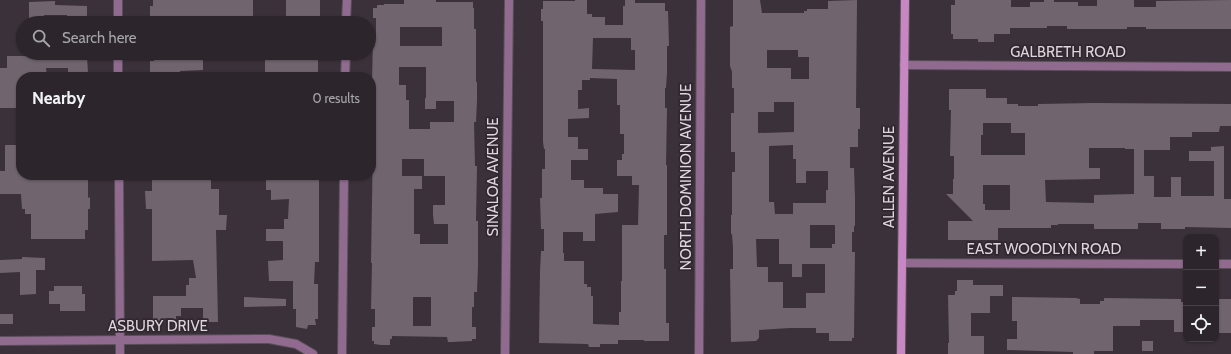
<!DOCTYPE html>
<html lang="en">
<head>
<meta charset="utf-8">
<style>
  :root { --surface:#2c252c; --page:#383138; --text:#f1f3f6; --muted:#a6a5a9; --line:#484248 }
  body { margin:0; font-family:Cabin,sans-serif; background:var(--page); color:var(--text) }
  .controls { position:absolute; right:12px; bottom:12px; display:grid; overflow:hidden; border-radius:8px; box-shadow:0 1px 3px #0004 }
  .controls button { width:36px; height:36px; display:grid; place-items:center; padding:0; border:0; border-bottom:1px solid var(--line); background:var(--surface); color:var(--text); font:20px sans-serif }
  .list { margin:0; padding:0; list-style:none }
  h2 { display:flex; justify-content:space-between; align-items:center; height:52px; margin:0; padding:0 16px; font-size:17px }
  h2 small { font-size:13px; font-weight:400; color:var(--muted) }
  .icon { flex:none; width:22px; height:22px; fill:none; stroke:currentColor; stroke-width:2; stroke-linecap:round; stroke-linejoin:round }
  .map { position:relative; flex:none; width:1231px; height:354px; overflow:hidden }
  .search { position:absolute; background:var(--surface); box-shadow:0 1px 3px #0004; left:16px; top:16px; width:360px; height:44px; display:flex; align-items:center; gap:10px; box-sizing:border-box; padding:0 14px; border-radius:22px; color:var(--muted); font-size:15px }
  .panel { position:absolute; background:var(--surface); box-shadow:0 1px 3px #0004; left:16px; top:72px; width:360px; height:108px; border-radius:16px }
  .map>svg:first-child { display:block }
  .building { fill:#70656f; fill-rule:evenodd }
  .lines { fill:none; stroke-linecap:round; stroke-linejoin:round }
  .street-casing { stroke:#584f57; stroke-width:10 }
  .secondary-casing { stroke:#584f57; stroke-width:10 }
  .street { stroke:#916a8f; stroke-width:8 }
  .secondary { stroke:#c687c2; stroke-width:8 }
  .labels { text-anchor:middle; stroke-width:3.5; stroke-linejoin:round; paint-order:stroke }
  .street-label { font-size:15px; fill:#dcd5db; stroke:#302730 }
</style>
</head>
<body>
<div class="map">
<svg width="1231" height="354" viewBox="0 0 1231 354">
  <rect width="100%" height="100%" fill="#3b313a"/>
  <!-- building -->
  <g class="building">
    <path d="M153,0H253V16L150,18V6H153Z"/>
    <rect x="286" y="0" width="34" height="23"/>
    <path d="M404,0H436V2H473V8H474V29H476V82H477V101L476,122H474L475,166H477L476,221H478V266L477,292H474V307H472V327H476V339H472V341L452,342H448L447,337L392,336V339H390V345H381L374,344V341H372V327H375V309H371L372,263H371L373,140L372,84L373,37H376V18H373V8H377V5H384V4H404ZM400,27H442V46H400ZM399,67H426V98H425V109H436V101H454V122H430V129H409V100H406V85H399ZM402,159H424V176H445V205H433V215L434,224H448V244H420V234H414V189H422V176H402ZM413,297H431V326H413Z"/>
    <path d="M575,0H587V14H592V17H605V25H623V6H625V0H635V3H665V11H668L669,46H667V73L666,88H665V108H667L666,165H667V235H664V269H666V323H669V341H644V340H618V344H600V347H589L588,344L539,343L540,272L541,251H544V229H541L540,198H542V169H545V149H544L543,142V21H541V9H543V1H575ZM593,38H631V50H635V70L592,69ZM590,78L617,79V105H620V134H624V154H622V160H617V176H632V185H639L638,225H622V281H621V312H619V325L593,324V296H591V287H587V284H584V261H564V253H563V232H583V241H595V214L618,212V194H603V188H584V180H571V160H588V149H578V137H568V119L589,118V108L578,109V90H582V80H590Z"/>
    <path d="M733,0H760L762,13H804V11H807V9H828V1L857,0L856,108H860V129H858V147H850V168H854L855,197V226H854V232H852V252H855L854,338H852V341H829V333H816V328H790L759,330V338L756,341L731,342L730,269H733V248L732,234H731V215H732V172H735V152H731V113H734V88H732V72L730,66V27L733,26ZM767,50H798V57H809V79H791V68H767ZM774,102H794V132L758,133V112H774ZM793,145V159H796V183H806V171H828V190H826V203H793V214H775L774,202H769V146ZM810,225H835V244H832V248H810ZM756,239H779V264H792V277H802V264H825V293H806V308H783V282H768V267H757Z"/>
    <path d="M955,0H1011V7H1030V2H1044V0H1054V2H1078V6H1097V0H1134V7H1156V1L1231,0V29H1146V27H1127V29H1067V26H1047V28H1010V34H994V42H978V39H953V34H951V5H955Z"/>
    <path d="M55,1V5L87,6V22H67V15H44L45,23H29V2Z"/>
    <path d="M39,53H54V56H87L88,73H68V68H46L47,77H21V108H0V68H7V56H39Z"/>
    <path d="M265,53H275V58H318V77H265Z"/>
    <path d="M154,55H180V58H203V70L180,71V73H162V76H150V61H154Z"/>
    <path d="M949,89H986V98H1007V104H1018V106H1038V104L1093,103L1231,104V126H1220L1219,132H1192V137H1170V150H1144V176H1154V197H1171V177H1181V196H1214V161H1189V151H1211V147L1224,146V199H1231V228L1185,227V229H1161V223H1138V229H1094V224H1058V225H1051V228H998V240H948V221H973L946,194H953V179H954V156H950L951,110H949ZM983,123H1011V133H1025V155H981V135H983ZM1089,148H1125V149H1134V194L1094,195V203L1046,202L1045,180L1100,179V168H1089ZM983,185H1010V210H985V204H983Z"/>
    <path d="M5,145H21V175H88V198L90,197V209H88V230H85V239H31V214H25V209H22L21,194H0V171H5Z"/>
    <path d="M152,175H211V189H219V215H227L226,230H216L218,322H203V308H181V316H176V319L165,318V322H153V296H186V285H189V278H196L193,260L152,261V209H146L145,191H152Z"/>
    <path d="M282,175H319V262H315L314,284H318V319H315L316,325H308L307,329L296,327V309H293V281H269L268,261L283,260V241H266V229H284V219H288L289,199L271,200V190H266V177H282Z"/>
    <path d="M22,257L45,258V270H36V294L20,295V272L0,273V260L22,259Z"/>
    <path d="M957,280H973V285H1003V296H990V313H971V336H984V354H948V343H949L948,295H955V291H957Z"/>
    <path d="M54,286H82V294H85V311H60V304H49V291H54Z"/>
    <path d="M244,297L286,299V306L244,307Z"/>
    <path d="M1012,297L1076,298L1080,299V304H1100V301H1104V298L1181,299V302H1186V332H1174V320H1140V326H1113V351H1094V354H1073V352L1007,350V339H1017V321H1012Z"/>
    <rect x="1216" y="299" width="15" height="34"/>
    <rect x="0" y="314" width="13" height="10"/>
    <rect x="1142" y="341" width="11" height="10"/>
  </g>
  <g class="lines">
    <!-- street casing -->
    <g class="street-casing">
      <g id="street">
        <path d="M118,0V23"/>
        <path d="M346,23L347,0"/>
        <path d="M118,53V77"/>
        <path d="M904,65L1231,67"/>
        <path d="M345,77L346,53"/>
        <path d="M119,175L120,354"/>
        <path d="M902,263L1186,264"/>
        <path d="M1216,264H1231"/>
        <path d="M0,341L269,339L296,344L313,354"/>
        <path d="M342,354L344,175"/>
        <path d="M505,354L509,0"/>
        <path d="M699,354L701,0"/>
      </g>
    </g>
    <!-- secondary casing -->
    <g class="secondary-casing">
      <path id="secondary" d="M901,354L905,0"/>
    </g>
    <!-- street -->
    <use href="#street" class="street"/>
    <!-- secondary -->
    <use href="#secondary" class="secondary"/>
  </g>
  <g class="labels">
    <!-- street labels -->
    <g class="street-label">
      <text x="1068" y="57">GALBRETH ROAD</text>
      <text transform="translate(493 177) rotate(-90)" y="5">SINALOA AVENUE</text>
      <text transform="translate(686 177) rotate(-90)" y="5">NORTH DOMINION AVENUE</text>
      <text transform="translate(889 177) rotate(-90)" y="5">ALLEN AVENUE</text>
      <text x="1044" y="254">EAST WOODLYN ROAD</text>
      <text x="158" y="331">ASBURY DRIVE</text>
    </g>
  </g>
</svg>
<div class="controls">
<button>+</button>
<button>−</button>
<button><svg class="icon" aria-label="locate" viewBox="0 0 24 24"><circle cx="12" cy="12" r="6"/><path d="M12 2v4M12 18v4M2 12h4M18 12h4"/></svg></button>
</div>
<div class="search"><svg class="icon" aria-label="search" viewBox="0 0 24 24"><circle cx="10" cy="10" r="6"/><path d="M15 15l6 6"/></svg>Search here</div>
<section class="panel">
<h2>Nearby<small>0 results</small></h2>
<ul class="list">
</ul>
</section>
</div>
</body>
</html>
